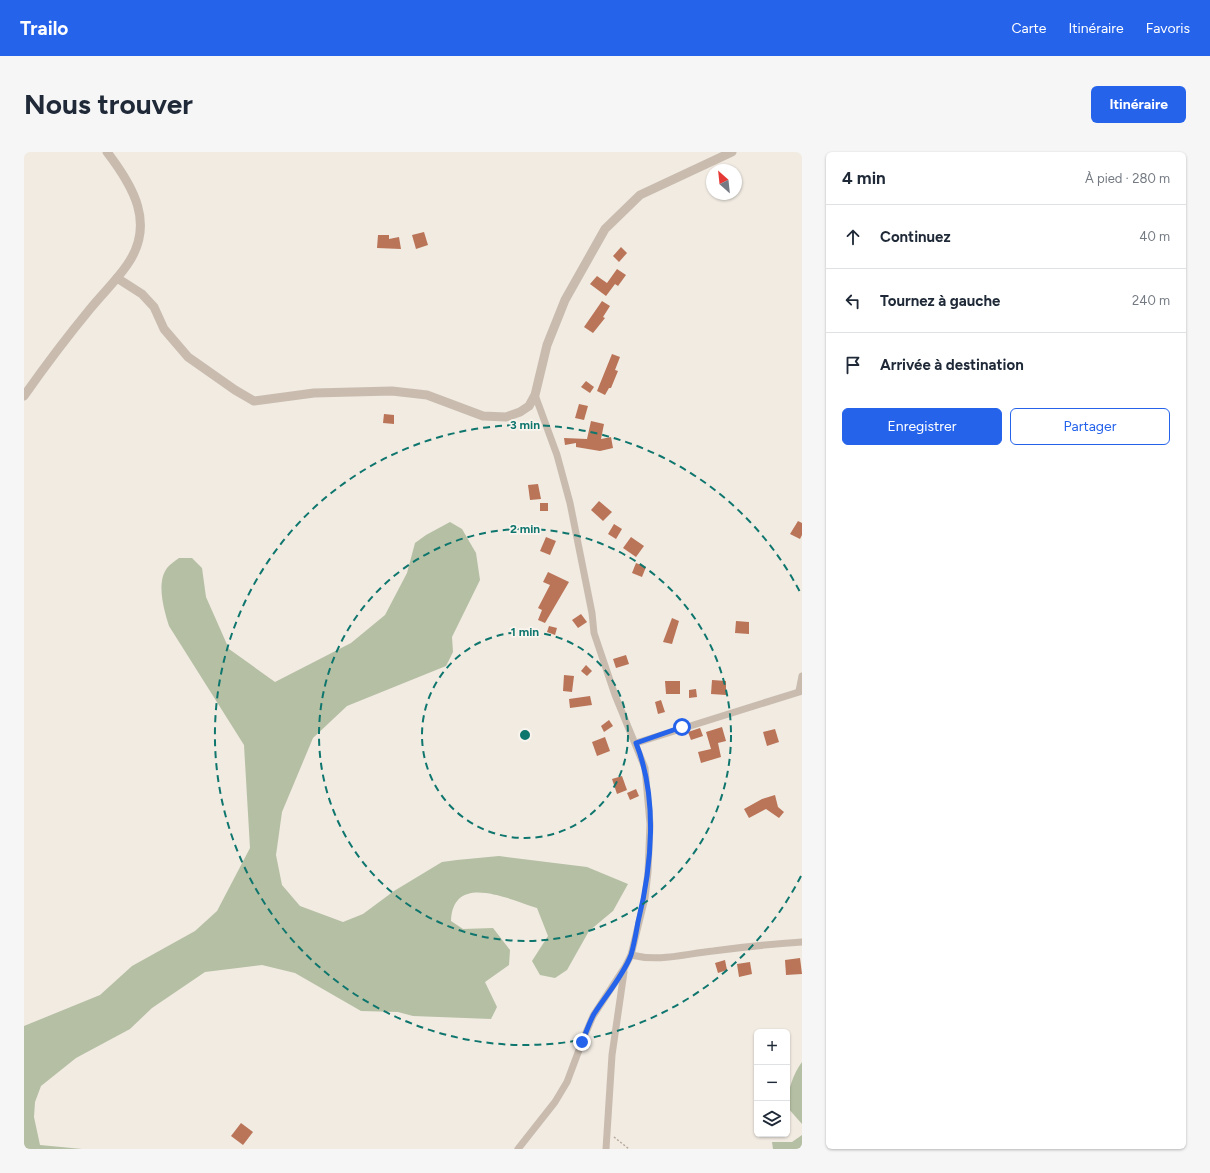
<!DOCTYPE html>
<html lang="fr">
<head>
<meta charset="utf-8">
<style>
  :root { --surface:#fff; --page:#f6f6f7; --text:#1f2937; --muted:#747a83; --line:#e0e1e3; --accent:#2563eb }
  body { margin:0; font-family:Figtree,sans-serif; background:var(--page); color:var(--text) }
  .controls { position:absolute; right:12px; bottom:12px; display:grid; overflow:hidden; border-radius:6px; box-shadow:0 1px 3px #0004 }
  .controls button { width:36px; height:36px; display:grid; place-items:center; padding:0; border:0; border-bottom:1px solid var(--line); background:var(--surface); color:var(--text); font:20px sans-serif }
  .compass { position:absolute; left:682px; top:12px; width:36px; height:36px; border-radius:50%; background:var(--surface); box-shadow:0 1px 3px #0004; rotate:333deg }
  .stop { position:absolute; width:12px; height:12px; margin:-9px; border:3px solid #2563eb; border-radius:50%; background:#fff }
  .stop.end { background:#2563eb; border-color:#fff; box-shadow:0 1px 4px #0008 }
  .list { margin:0; padding:0; list-style:none }
  h2 { display:flex; justify-content:space-between; align-items:center; height:52px; margin:0; padding:0 16px; font-size:17px }
  h2 small { font-size:13px; font-weight:400; color:var(--muted) }
  .list li { display:grid; grid-template-columns:26px 1fr auto; gap:12px; align-items:center; box-sizing:border-box; height:64px; padding:0 16px; border-top:1px solid var(--line) }
  .list b { display:block; font-size:15px; white-space:nowrap }
  .list em { font-size:13px; font-style:normal; color:var(--muted) }
  .actions { display:flex; gap:8px; padding:12px 16px }
  .actions a { flex:1; padding:9px 0; border:1px solid var(--accent); border-radius:6px; text-align:center; font-size:14px; color:var(--accent) }
  .actions .main { background:var(--accent); color:#fff }
  .icon { flex:none; width:22px; height:22px; fill:none; stroke:currentColor; stroke-width:2; stroke-linecap:round; stroke-linejoin:round }
  .map { position:relative; flex:none; width:778px; height:997px; overflow:hidden; border-radius:6px }
  header { display:flex; align-items:center; gap:24px; box-sizing:border-box; height:56px; padding:0 20px; background:var(--accent); color:#fff }
  header strong { font-size:19px }
  nav { display:flex; gap:22px; margin-inline-start:auto; font-size:14px }
  .intro { display:flex; align-items:center; justify-content:space-between; box-sizing:border-box; height:96px; padding:0 24px }
  h1 { margin:0; font-size:28px }
  .button { padding:10px 18px; border-radius:6px; background:var(--accent); color:#fff; font-size:14px; font-weight:700 }
  main { display:flex; gap:24px; padding:0 24px }
  aside { flex:1; background:var(--surface); border-radius:6px; box-shadow:0 1px 3px #0004 }
  .map>svg:first-child { display:block }
  .green { fill:#b5bfa3 }
  .building { fill:#ba7458 }
  .lines { fill:none; stroke-linecap:round; stroke-linejoin:round }
  .path { stroke:#b4a699; stroke-width:1.5; stroke-dasharray:2 2; stroke-linecap:butt }
  .minor { stroke:#c9bcaf; stroke-width:7 }
  .tertiary { stroke:#c9bcaf; stroke-width:9 }
  .route { stroke:#2563eb; stroke-width:5 }
  .ring { fill:none; stroke:#0f766e; stroke-width:2; stroke-dasharray:7 5 }
  .centre { fill:#0f766e; stroke:#f9f5ee; stroke-width:2 }
  .ring-label { font-size:12px; text-anchor:middle; font-weight:bold; fill:#0f766e; stroke:#f9f5ee; stroke-width:3.5; stroke-linejoin:round; paint-order:stroke }
</style>
</head>
<body>
<header>
<strong>Trailo</strong>
<nav><a>Carte</a><a>Itinéraire</a><a>Favoris</a></nav>
</header>
<div class="intro"><h1>Nous trouver</h1><a class="button">Itinéraire</a></div>
<main>
<div class="map">
<svg width="778" height="997" viewBox="0 0 778 997">
  <rect width="100%" height="100%" fill="#f1ebe2"/>
  <!-- green -->
  <g class="green">
    <path d="M426,370L438,377L452,401L456,428L428,485L429,500L422,514L323,554L289,586L258,660L252,703L258,733L276,754L319,770L339,762L370,739L418,710L433,708L475,704L563,715L604,732L589,759L565,779L543,818L531,826L516,823L508,809L524,784L513,756C484,747 429,720 427,769L439,777L469,776L486,798L485,813L461,830L473,855L467,867L389,864L374,860L337,859L271,821L238,813L181,820L128,856L106,877L52,906L17,934L11,950L10,965L16,993L58,997H0V874L76,843L108,814L171,779L193,759L226,696L220,593L145,474C140,458 132,431 143,416C146,412 151,409 155,406H168L178,416L182,445L205,497L251,530L327,491L361,463L383,421L391,391L402,383Z"/>
    <path d="M778,910V972L763,955C763,940 769,922 778,910Z"/>
    <path d="M778,983V997H749L748,990H768Z"/>
  </g>
  <!-- building -->
  <g class="building">
    <path d="M400,80L404,93L392,97L388,83Z"/>
    <path d="M354,83H365V87L375,85L377,97L353,96Z"/>
    <path d="M597,95L603,101L595,110L589,104Z"/>
    <path d="M593,117L602,123L594,134L591,132L582,144L566,132L573,124L583,131Z"/>
    <path d="M578,149L586,154L579,165L581,166L569,181L560,175Z"/>
    <path d="M588,202L596,205L591,218L594,219L587,236H585L581,243L573,239Z"/>
    <path d="M562,229L570,235L566,241L557,235Z"/>
    <path d="M555,252L564,254L560,268L551,266Z"/>
    <path d="M360,262L370,263V272L359,271Z"/>
    <path d="M567,269L580,272L577,287L587,285L589,296L576,299L552,295V291L541,293L540,286L563,287Z"/>
    <path d="M514,332L517,347L506,348L504,333Z"/>
    <path d="M575,349L588,360L579,369L567,358Z"/>
    <rect x="516" y="351" width="8" height="8"/>
    <path d="M774,369L778,371V383L776,387L766,382Z"/>
    <path d="M590,372L598,377L592,387L584,382Z"/>
    <path d="M522,385L532,389L526,403L516,399Z"/>
    <path d="M607,385L620,394L612,405L599,396Z"/>
    <path d="M612,411L622,415L618,425L608,421Z"/>
    <path d="M524,420L545,430L521,471L514,468L518,458L514,456L526,433L519,430Z"/>
    <path d="M557,462L563,470L554,476L548,468Z"/>
    <path d="M648,466L655,469L648,492L639,490Z"/>
    <path d="M712,469L725,470V482L711,481Z"/>
    <path d="M525,474L533,476L531,483L523,480Z"/>
    <path d="M602,503L605,512L592,516L589,507Z"/>
    <path d="M562,513L568,519L563,524L557,519Z"/>
    <path d="M540,523L550,524L548,540L539,539Z"/>
    <path d="M688,528L702,529V543L687,542Z"/>
    <path d="M641,529H656V542H642Z"/>
    <path d="M672,537L673,545L665,546V538Z"/>
    <path d="M566,544L568,553L546,556L545,547Z"/>
    <path d="M637,548L641,560L634,562L631,550Z"/>
    <path d="M585,568L589,574L580,580L577,574Z"/>
    <path d="M698,575L702,589L694,591L697,605L677,611L674,600L687,597L682,580Z"/>
    <path d="M676,576L679,584L667,588L664,580Z"/>
    <path d="M751,577L755,590L743,594L739,580Z"/>
    <path d="M581,585L586,599L573,604L568,590Z"/>
    <path d="M598,624L603,638L593,642L588,627Z"/>
    <path d="M612,637L615,644L606,648L603,641Z"/>
    <path d="M751,643L754,655L760,660L755,666L742,657L725,666L720,657L738,647Z"/>
    <path d="M776,806L778,822L762,823L761,808Z"/>
    <path d="M701,808L703,818L694,821L691,811Z"/>
    <path d="M726,810L728,822L715,825L713,812Z"/>
    <path d="M217,971L229,980L219,993L207,984Z"/>
  </g>
  <g class="lines">
    <!-- path -->
    <path class="path" d="M590,985L605,997"/>
    <!-- minor -->
    <g class="minor">
      <path d="M775,539L778,524"/>
      <path d="M612,591L778,539"/>
      <path d="M607,803C635,810 660,802 689,799C719,795 748,792 778,790"/>
      <path d="M494,997L531,950L543,930L558,890L569,864L601,815L607,803L621,746L624,720L626,672L621,616L591,543L570,481L568,461L546,351L533,303L511,243"/>
      <path d="M582,997L588,903L600,820"/>
    </g>
    <!-- tertiary -->
    <g class="tertiary">
      <path d="M93,126L118,142L130,155L140,177L164,205L211,238L230,249L290,241L368,239L403,243L459,264L482,265L496,260L505,254L511,243L523,193L541,148L581,77L616,43L708,0"/>
      <path d="M0,244C21,214 43,185 66,157C78,142 92,129 103,113C132,72 109,34 83,0"/>
    </g>
  </g>
  <g class="lines">
    <!-- route -->
    <path class="route" d="M558,890C562,881 565,871 570,862C582,843 599,824 607,803C610,793 612,781 614,770C628,714 634,646 612,591L658,575"/>
  </g>
  <!-- distance rings -->
  <g class="ring">
    <circle cx="501" cy="583" r="103"/>
    <circle cx="501" cy="583" r="206"/>
    <path d="M777 724A310 310 0 1 1 777 442"/>
  </g>
  <circle cx="501" cy="583" r="6" class="centre"/>
  <g class="ring-label">
    <text x="501" y="277">3 min</text>
    <text x="501" y="381">2 min</text>
    <text x="501" y="484">1 min</text>
  </g>
</svg>
<div class="controls">
<button>+</button>
<button>−</button>
<button><svg class="icon" aria-label="layers" viewBox="0 0 24 24"><path d="M12 4l9 5-9 5-9-5zM3 14l9 5 9-5"/></svg></button>
</div>
<svg class="compass" viewBox="-18 -18 36 36"><path d="M0-13l5 13h-10z" fill="#e53935"/><path d="M0 13l5-13h-10z" fill="#747a83"/></svg>
<div class="stop" style="left:658px;top:575px"></div>
<div class="stop end" style="left:558px;top:890px"></div>
</div>
<aside>
<h2>4 min<small>À pied · 280 m</small></h2>
<ul class="list">
<li><svg class="icon" aria-label="ahead" viewBox="0 0 24 24"><path d="M12 20V5M6 11l6-6 6 6"/></svg><div><b>Continuez</b></div><em>40 m</em></li>
<li><svg class="icon" aria-label="left" viewBox="0 0 24 24"><path d="M17 20v-9H6M10 6l-5 5 5 5"/></svg><div><b>Tournez à gauche</b></div><em>240 m</em></li>
<li><svg class="icon" aria-label="arrive" viewBox="0 0 24 24"><path d="M6 21V4h12l-3 4 3 4H6"/></svg><div><b>Arrivée à destination</b></div></li>
</ul>
<div class="actions"><a class="main">Enregistrer</a><a>Partager</a></div>
</aside>
</main>
</body>
</html>
